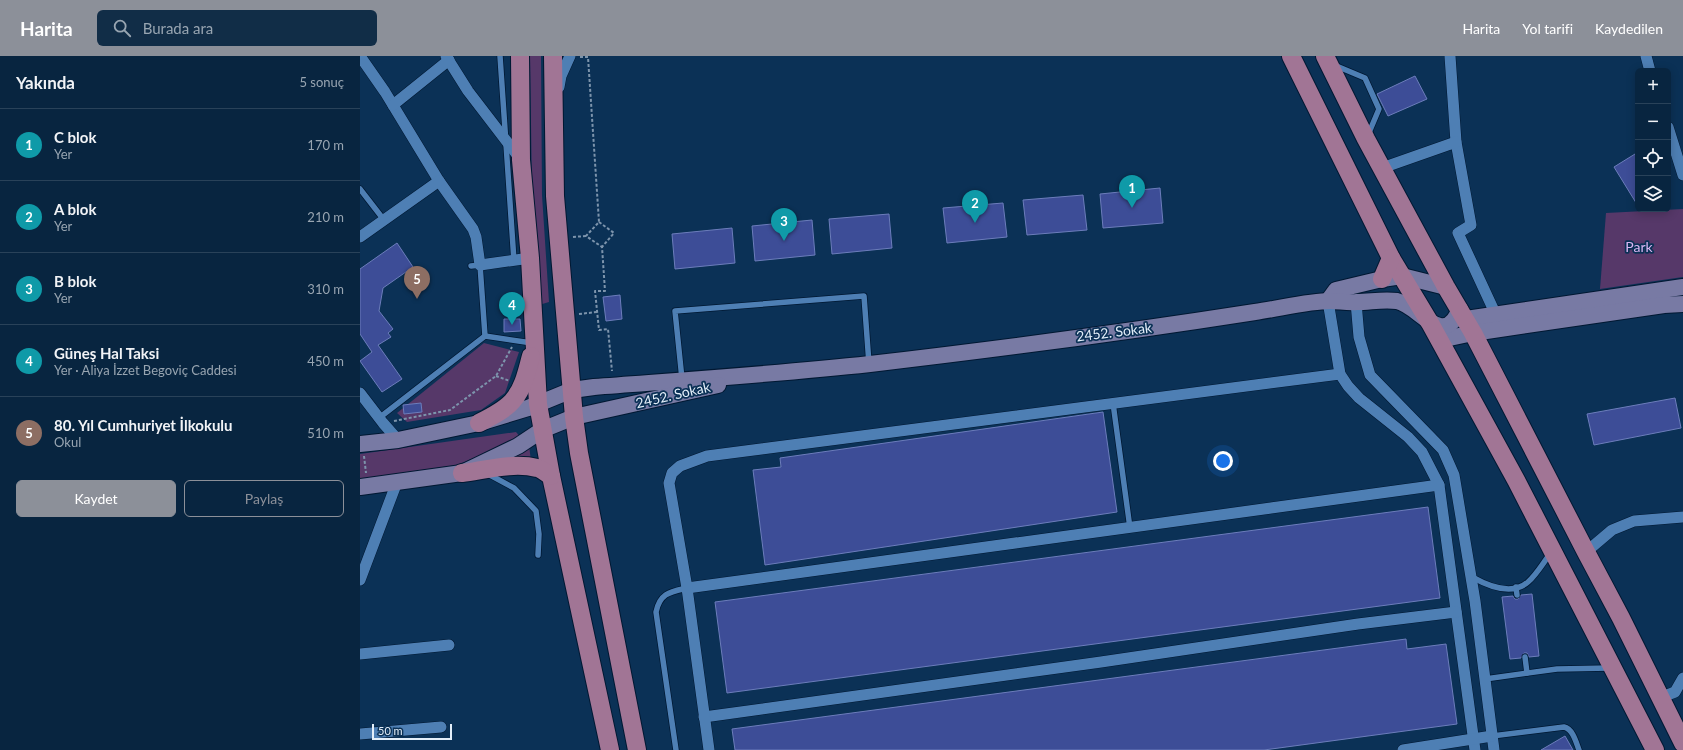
<!DOCTYPE html>
<html lang="tr">
<head>
<meta charset="utf-8">
<style>
  :root { --surface:#082540; --page:#112d47; --text:#f1f3f6; --muted:#98a5b1; --line:#294259; --accent:#8c9099 }
  body { margin:0; font-family:Lato,sans-serif; background:var(--page); color:var(--text) }
  .controls { position:absolute; right:12px; top:12px; display:grid; overflow:hidden; border-radius:6px; box-shadow:0 2px 10px #0003 }
  .controls button { width:36px; height:36px; display:grid; place-items:center; padding:0; border:0; border-bottom:1px solid var(--line); background:var(--surface); color:var(--text); font:20px sans-serif }
  .scale { position:absolute; left:12px; bottom:10px; width:80px; box-sizing:border-box; padding-left:4px; border:2px solid #e3eef9; border-top:0; font-size:11px; line-height:14px; white-space:nowrap; color:#e3eef9; -webkit-text-stroke:3px #0b3156; paint-order:stroke }
  .you { position:absolute; left:863px; top:405px; width:14px; height:14px; margin:-10px; border:3px solid #fff; border-radius:50%; background:#1a73e8; box-shadow:0 0 0 6px #1a73e833 }
  .badge { display:grid; place-items:center; width:26px; height:26px; border-radius:50%; background:var(--accent); color:#fff; font-size:13px; font-weight:700 }
  .pin { position:absolute; translate:-50% -33px; filter:drop-shadow(0 1px 2px #0008) }
  .pin::after { content:''; position:absolute; top:21px; width:14px; height:12px; background:inherit; clip-path:polygon(0 0,100% 0,50% 100%) }
  .list { margin:0; padding:0; list-style:none }
  h2 { display:flex; justify-content:space-between; align-items:center; height:52px; margin:0; padding:0 16px; font-size:17px }
  h2 small { font-size:13px; font-weight:400; color:var(--muted) }
  .list li { display:grid; grid-template-columns:26px 1fr auto; gap:12px; align-items:center; box-sizing:border-box; height:72px; padding:0 16px; border-top:1px solid var(--line) }
  .list b { display:block; font-size:15px; white-space:nowrap }
  .list p { margin:0; font-size:13px; white-space:nowrap; color:var(--muted) }
  .list em { font-size:13px; font-style:normal; color:var(--muted) }
  .actions { display:flex; gap:8px; padding:12px 16px }
  .actions a { flex:1; padding:9px 0; border:1px solid var(--accent); border-radius:6px; text-align:center; font-size:14px; color:var(--accent) }
  .actions .main { background:var(--accent); color:#fff }
  .icon { flex:none; width:22px; height:22px; fill:none; stroke:currentColor; stroke-width:2; stroke-linecap:round; stroke-linejoin:round }
  .map { position:relative; flex:none; width:1323px; height:694px; overflow:hidden }
  header { display:flex; align-items:center; gap:24px; box-sizing:border-box; height:56px; padding:0 20px; background:var(--accent); color:#fff }
  header strong { font-size:19px }
  nav { display:flex; gap:22px; margin-inline-start:auto; font-size:14px }
  .search { width:280px; height:36px; background:var(--page); display:flex; align-items:center; gap:10px; box-sizing:border-box; padding:0 14px; border-radius:6px; color:var(--muted); font-size:15px }
  main { display:flex }
  aside { flex:1; background:var(--surface) }
  .map>svg:first-child { display:block }
  .green { fill:#563869 }
  .building { fill:#3d4d97; stroke:#6c7dbb }
  .lines { fill:none; stroke-linecap:round; stroke-linejoin:round }
  .lane-casing { stroke:#011832; stroke-width:7 }
  .street-casing { stroke:#011832; stroke-width:12 }
  .secondary-casing { stroke:#011832; stroke-width:18 }
  .primary-casing { stroke:#011832; stroke-width:20 }
  .path { stroke:#7d94ac; stroke-width:2; stroke-dasharray:3 2; stroke-linecap:butt }
  .lane { stroke:#4e7fb4; stroke-width:5.5 }
  .street { stroke:#4e7fb4; stroke-width:11 }
  .secondary { stroke:#787aa4; stroke-width:16 }
  .primary { stroke:#a17595; stroke-width:18 }
  .labels { text-anchor:middle; stroke-width:3.5; stroke-linejoin:round; paint-order:stroke }
  .park-label { font-size:14px; fill:#dbb6f3; stroke:#0b3156 }
  .street-label { font-size:14px; fill:#e3eef9; stroke:#0b3156 }
</style>
</head>
<body>
<header>
<strong>Harita</strong>
<div class="search"><svg class="icon" aria-label="search" viewBox="0 0 24 24"><circle cx="10" cy="10" r="6"/><path d="M15 15l6 6"/></svg>Burada ara</div>
<nav><a>Harita</a><a>Yol tarifi</a><a>Kaydedilen</a></nav>
</header>
<main>
<aside>
<h2>Yakında<small>5 sonuç</small></h2>
<ul class="list">
<li><span class="badge" style="background:#0f9aa8">1</span><div><b>C blok</b><p>Yer</p></div><em>170 m</em></li>
<li><span class="badge" style="background:#0f9aa8">2</span><div><b>A blok</b><p>Yer</p></div><em>210 m</em></li>
<li><span class="badge" style="background:#0f9aa8">3</span><div><b>B blok</b><p>Yer</p></div><em>310 m</em></li>
<li><span class="badge" style="background:#0f9aa8">4</span><div><b>Güneş Hal Taksi</b><p>Yer · Aliya İzzet Begoviç Caddesi</p></div><em>450 m</em></li>
<li><span class="badge" style="background:#8d6e63">5</span><div><b>80. Yıl Cumhuriyet İlkokulu</b><p>Okul</p></div><em>510 m</em></li>
</ul>
<div class="actions"><a class="main">Kaydet</a><a>Paylaş</a></div>
</aside>
<div class="map">
<svg width="1323" height="694" viewBox="0 0 1323 694">
  <rect width="100%" height="100%" fill="#0b3156"/>
  <!-- green -->
  <g class="green">
    <path d="M170,0H181L182,139L189,246L179,249L172,137Z"/>
    <path d="M1323,153V221L1240,233L1246,157Z"/>
    <path d="M124,287L159,296L145,337L121,354L47,366L37,357Z"/>
    <path d="M156,376L161,382L97,409L0,423V398Z"/>
    <path d="M169,389L171,405L135,407Z"/>
  </g>
  <!-- building -->
  <g class="building">
    <path d="M1055,20L1067,43L1028,60L1017,38Z"/>
    <path d="M1275,98L1278,103V150L1254,111Z"/>
    <path d="M800,132L803,167L743,172L740,138Z"/>
    <path d="M723,139L727,174L667,179L663,144Z"/>
    <path d="M643,147L647,181L587,187L583,152Z"/>
    <path d="M529,158L532,192L472,198L469,163Z"/>
    <path d="M452,164L455,199L395,205L392,170Z"/>
    <path d="M372,172L375,207L315,213L312,178Z"/>
    <path d="M37,187L53,211L23,232L19,255L33,273L28,277L31,281L18,289L42,323L22,336L0,305L12,296L0,278V213Z"/>
    <path d="M260,239L262,263L246,265L243,241Z"/>
    <path d="M144,263H160L161,275L144,276Z"/>
    <path d="M1315,342L1321,372L1234,389L1227,358Z"/>
    <path d="M61,347L62,356L44,358L43,349Z"/>
    <path d="M743,356L757,456L405,509L393,414L421,411L420,402Z"/>
    <path d="M1068,451L1080,542L367,637L355,546Z"/>
    <path d="M1172,538L1179,600L1169,601L1167,597H1164L1161,602L1150,603L1142,541L1153,540L1155,543H1158L1161,539Z"/>
    <path d="M1046,583L1047,593L1086,588L1097,668L904,694H375L372,673Z"/>
    <path d="M1205,680L1213,694H1181Z"/>
  </g>
  <g class="lines">
    <!-- lane casing -->
    <g class="lane-casing">
      <g id="lane">
        <path d="M140,0L154,205"/>
        <path d="M974,9L1005,22L1019,53L1008,79"/>
        <path d="M0,133L24,164"/>
        <path d="M111,210L120,209L125,280"/>
        <path d="M322,323L315,255L504,240L509,308"/>
        <path d="M753,347L770,472"/>
        <path d="M19,362L125,280L172,287"/>
        <path d="M128,418L154,432L176,455L179,478L178,499"/>
        <path d="M1112,521C1128,530 1152,540 1168,526C1177,518 1183,507 1190,498"/>
        <path d="M1156,531L1157,539"/>
        <path d="M1165,601L1167,617"/>
        <path d="M1125,623L1197,613L1250,612"/>
        <path d="M1132,680L1204,671C1213,673 1216,686 1219,694"/>
        <path d="M316,694L296,556C300,537 310,536 327,532"/>
      </g>
    </g>
    <!-- street casing -->
    <g class="street-casing">
      <g id="street">
        <path d="M0,0L25,36L79,125L113,173L116,181L120,209L170,202"/>
        <path d="M86,0L108,35L161,104"/>
        <path d="M1090,0L1096,86L1111,169L1098,177L1136,259"/>
        <path d="M1286,0L1290,15"/>
        <path d="M199,31L201,20L210,0"/>
        <path d="M33,49L89,4"/>
        <path d="M1308,71L1323,119"/>
        <path d="M1022,112L1096,86"/>
        <path d="M0,181L79,125"/>
        <path d="M968,245L980,318L988,330L999,342L1048,381L1062,396L1079,429L1115,694"/>
        <path d="M996,246L999,281L1010,319L1083,394L1094,419L1115,545L1134,694"/>
        <path d="M0,337L23,367L38,384"/>
        <path d="M1226,496L1252,474L1274,465L1323,461"/>
        <path d="M0,524L37,426"/>
        <path d="M327,532L1079,429"/>
        <path d="M0,598L89,589"/>
        <path d="M1302,641L1315,636L1323,622"/>
        <path d="M344,661L741,606L998,568L1096,556"/>
        <path d="M0,678L81,671"/>
        <path d="M349,694L327,532L309,427L312,417L320,410L347,400L980,318"/>
        <path d="M1043,694L1132,680"/>
      </g>
    </g>
    <!-- secondary casing -->
    <g class="secondary-casing">
      <g id="secondary">
        <path d="M968,245L976,234L1022,223L1042,220L1086,231"/>
        <path d="M1106,263L1323,231"/>
        <path d="M1080,284L1113,277L1304,249L1323,248"/>
        <path d="M0,388L38,384L119,367L168,352L212,334L234,331C326,324 418,318 510,308C638,293 767,276 895,256C918,253 948,245 970,245C979,245 988,247 997,246C1010,246 1023,243 1037,245C1060,250 1083,294 1100,253"/>
        <path d="M0,431L102,417L158,390L182,374L214,361L358,329"/>
      </g>
    </g>
    <!-- primary casing -->
    <g class="primary-casing">
      <g id="primary">
        <path d="M160,0L161,104L170,202L178,348L191,420L250,694"/>
        <path d="M193,0L195,140L214,361L219,397L277,694"/>
        <path d="M931,0L1031,202L1070,267L1156,424L1295,694"/>
        <path d="M965,0L1006,83L1086,231L1113,277L1226,496L1261,562L1323,687"/>
        <path d="M1022,223L1031,202"/>
        <path d="M119,367C130,361 146,354 154,343C164,331 167,314 171,300"/>
        <path d="M102,417C125,414 154,406 177,412C182,413 187,418 191,420"/>
      </g>
    </g>
    <!-- path -->
    <g class="path">
      <path d="M220,1H228L239,166L226,180L242,191L245,235H235L239,274L248,273L252,315"/>
      <path d="M239,166L254,177L242,191"/>
      <path d="M213,181L226,180"/>
      <path d="M219,258L237,256"/>
      <path d="M136,320L150,325"/>
      <path d="M34,365L90,354L136,320L152,291"/>
      <path d="M4,400L6,417"/>
    </g>
    <!-- lane -->
    <use href="#lane" class="lane"/>
    <!-- street -->
    <use href="#street" class="street"/>
    <!-- secondary -->
    <use href="#secondary" class="secondary"/>
    <!-- primary -->
    <use href="#primary" class="primary"/>
  </g>
  <g class="labels">
    <!-- park labels -->
    <g class="park-label">
      <text x="1279" y="196">Park</text>
    </g>
    <!-- street labels -->
    <g class="street-label">
      <text transform="translate(754 276) rotate(-7)" y="5">2452. Sokak</text>
      <text transform="translate(313 339) rotate(-13)" y="5">2452. Sokak</text>
    </g>
  </g>
</svg>
<div class="controls">
<button>+</button>
<button>−</button>
<button><svg class="icon" aria-label="locate" viewBox="0 0 24 24"><circle cx="12" cy="12" r="6"/><path d="M12 2v4M12 18v4M2 12h4M18 12h4"/></svg></button>
<button><svg class="icon" aria-label="layers" viewBox="0 0 24 24"><path d="M12 4l9 5-9 5-9-5zM3 14l9 5 9-5"/></svg></button>
</div>
<div class="scale">50 m</div>
<div class="you"></div>
<div class="pin badge" style="left:772px;top:152px;background:#0f9aa8">1</div>
<div class="pin badge" style="left:615px;top:167px;background:#0f9aa8">2</div>
<div class="pin badge" style="left:424px;top:185px;background:#0f9aa8">3</div>
<div class="pin badge" style="left:152px;top:269px;background:#0f9aa8">4</div>
<div class="pin badge" style="left:57px;top:243px;background:#8d6e63">5</div>
</div>
</main>
</body>
</html>
